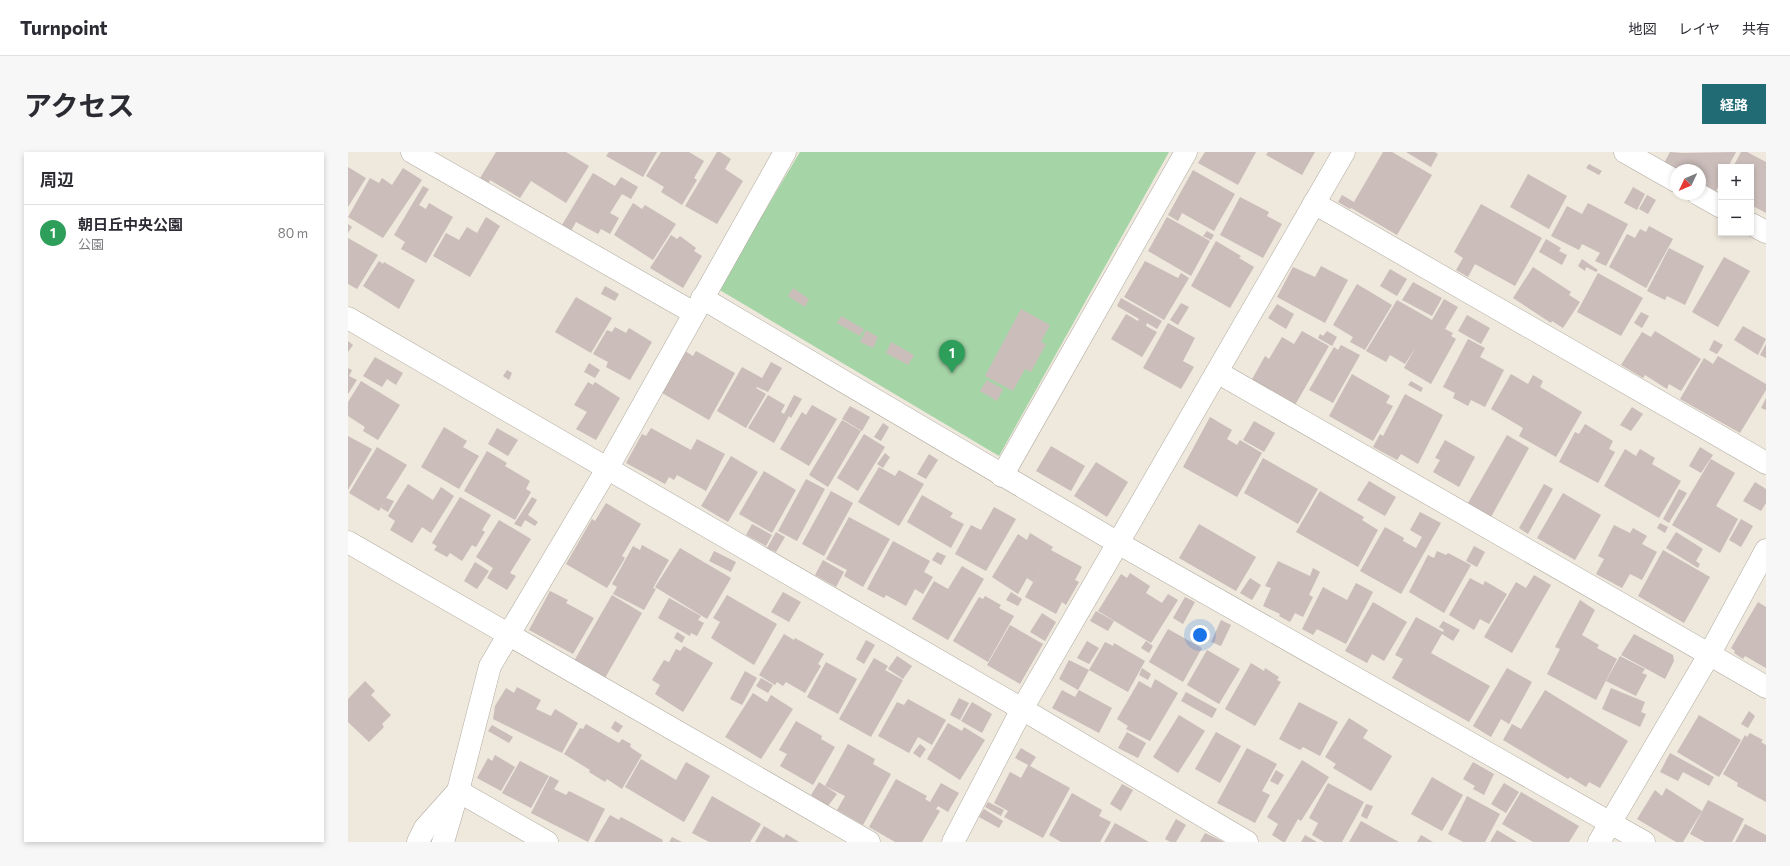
<!DOCTYPE html>
<html lang="ja">
<head>
<meta charset="utf-8">
<style>
  :root { --surface:#fff; --page:#f7f7f7; --text:#2b2b33; --muted:#7c7c81; --line:#e1e1e2; --accent:#216b74 }
  body { margin:0; font-family:Commissioner,"Noto Sans JP",sans-serif; background:var(--page); color:var(--text) }
  .controls { position:absolute; right:12px; top:12px; display:grid; overflow:hidden; border-radius:0px; box-shadow:0 2px 6px #0003 }
  .controls button { width:36px; height:36px; display:grid; place-items:center; padding:0; border:0; border-bottom:1px solid var(--line); background:var(--surface); color:var(--text); font:20px sans-serif }
  .compass { position:absolute; left:1322px; top:12px; width:36px; height:36px; border-radius:50%; background:var(--surface); box-shadow:0 2px 6px #0003; rotate:226deg }
  .you { position:absolute; left:852px; top:483px; width:14px; height:14px; margin:-10px; border:3px solid #fff; border-radius:50%; background:#1a73e8; box-shadow:0 0 0 6px #1a73e833 }
  .badge { display:grid; place-items:center; width:26px; height:26px; border-radius:50%; background:var(--accent); color:#fff; font-size:13px; font-weight:700 }
  .pin { position:absolute; translate:-50% -33px; filter:drop-shadow(0 1px 2px #0008) }
  .pin::after { content:''; position:absolute; top:21px; width:14px; height:12px; background:inherit; clip-path:polygon(0 0,100% 0,50% 100%) }
  .list { margin:0; padding:0; list-style:none }
  h2 { display:flex; justify-content:space-between; align-items:center; height:52px; margin:0; padding:0 16px; font-size:17px }
  h2 small { font-size:13px; font-weight:400; color:var(--muted) }
  .list li { display:grid; grid-template-columns:26px 1fr auto; gap:12px; align-items:center; box-sizing:border-box; height:56px; padding:0 16px; border-top:1px solid var(--line) }
  .list b { display:block; font-size:15px; white-space:nowrap }
  .list p { margin:0; font-size:13px; white-space:nowrap; color:var(--muted) }
  .list em { font-size:13px; font-style:normal; color:var(--muted) }
  .map { position:relative; flex:none; width:1418px; height:690px; overflow:hidden; border-radius:0px }
  header { display:flex; align-items:center; gap:24px; box-sizing:border-box; height:56px; padding:0 20px; background:var(--surface); border-bottom:1px solid var(--line) }
  header strong { font-size:19px }
  nav { display:flex; gap:22px; margin-inline-start:auto; font-size:14px }
  .intro { display:flex; align-items:center; justify-content:space-between; box-sizing:border-box; height:96px; padding:0 24px }
  h1 { margin:0; font-size:28px }
  .button { padding:10px 18px; border-radius:0px; background:var(--accent); color:#fff; font-size:14px; font-weight:700 }
  main { display:flex; gap:24px; padding:0 24px }
  aside { flex:1; background:var(--surface); border-radius:0px; box-shadow:0 2px 6px #0003 }
  .map>svg:first-child { display:block }
  .green { fill:#a5d4a7 }
  .building { fill:#cbbdba }
  .lines { fill:none; stroke-linecap:round; stroke-linejoin:round }
  .minor-casing { stroke:#b0aa9f; stroke-width:23 }
  .minor { stroke:#fff; stroke-width:22 }
</style>
</head>
<body>
<header>
<strong>Turnpoint</strong>
<nav><a>地図</a><a>レイヤ</a><a>共有</a></nav>
</header>
<div class="intro"><h1>アクセス</h1><a class="button">経路</a></div>
<main>
<aside>
<h2>周辺<small></small></h2>
<ul class="list">
<li><span class="badge" style="background:#2e9e5b">1</span><div><b>朝日丘中央公園</b><p>公園</p></div><em>80 m</em></li>
</ul>
</aside>
<div class="map">
<svg width="1418" height="690" viewBox="0 0 1418 690">
  <rect width="100%" height="100%" fill="#eee8dd"/>
  <!-- green -->
  <path class="green" d="M452,0H821L651,304L370,137Z"/>
  <!-- building -->
  <g class="building">
    <path d="M148,0H218L241,14L218,51L183,29L172,46L142,28L140,32L132,26Z"/>
    <path d="M261,0H309L295,25L258,4Z"/>
    <path d="M313,0H341L356,9L346,26L349,28L334,53L313,40L316,35L298,24Z"/>
    <path d="M369,0H372L383,7L377,17L395,29L369,72L337,54Z"/>
    <path d="M857,0H908L890,33L850,11Z"/>
    <path d="M920,0H967L954,23L918,3Z"/>
    <path d="M1035,0H1044L1084,23L1049,83L1003,56L1002,57L990,50L994,43L1006,50Z"/>
    <path d="M1058,0H1087L1090,2L1083,15Z"/>
    <path d="M1322,0L1334,1L1388,0L1380,15H1373V30L1366,42L1352,35V18H1328L1314,15Z"/>
    <path d="M1393,0H1399L1418,10V61L1403,53V15H1385Z"/>
    <path d="M1241,12L1254,19L1251,23L1238,16Z"/>
    <path d="M0,15L18,26L0,55Z"/>
    <path d="M55,16L74,28L35,86L0,65L22,26L31,31L34,26L44,33Z"/>
    <path d="M845,18L887,42L866,79L834,61L830,69L820,63Z"/>
    <path d="M245,21L267,34L273,25L290,35L283,47L274,42L262,61L271,66L262,82L253,77L250,82L228,70L223,79L214,73Z"/>
    <path d="M1180,22L1219,44L1201,77L1162,55Z"/>
    <path d="M75,34L81,37L71,53L78,57L81,51L105,65L78,111L53,97L57,90L46,83Z"/>
    <path d="M1285,35L1297,42L1289,58L1276,51Z"/>
    <path d="M1299,43L1308,48L1300,62L1291,57Z"/>
    <path d="M892,45L921,60L919,64L934,72L915,106L872,83Z"/>
    <path d="M285,51L294,57L297,53L328,72L305,108L266,83Z"/>
    <path d="M1240,51L1280,72L1258,114L1247,109L1252,101L1234,92L1231,98L1203,84L1219,54L1234,62Z"/>
    <path d="M1133,52L1194,86L1167,134L1127,112L1120,125L1108,118L1115,106L1106,100Z"/>
    <path d="M138,65L152,74L122,125L85,104L98,81L111,88L119,75L129,81Z"/>
    <path d="M819,65L862,89L843,124L800,99Z"/>
    <path d="M0,72L4,75L0,81Z"/>
    <path d="M1301,74L1325,87L1298,136L1261,115L1279,82L1287,86L1292,77L1298,80Z"/>
    <path d="M859,79L866,83L863,88L855,84Z"/>
    <path d="M323,83L329,87L332,84L348,96L346,99L354,104L335,136L302,116Z"/>
    <path d="M0,86L30,103L9,137L0,132Z"/>
    <path d="M1198,87L1213,96L1211,99L1219,103L1214,113L1191,100Z"/>
    <path d="M868,89L893,104L891,106L906,115L882,156L843,134Z"/>
    <path d="M1321,96L1356,114L1337,153L1319,144L1317,148L1299,139Z"/>
    <path d="M1376,105L1402,119L1370,175L1344,160Z"/>
    <path d="M1234,107L1250,118L1248,120L1238,115L1237,119L1230,114Z"/>
    <path d="M31,109L35,112L36,110L67,128L51,157L15,134Z"/>
    <path d="M797,109L830,126L833,121L841,126L816,168L776,145Z"/>
    <path d="M973,114L1000,128L977,171L929,145L945,115L967,125Z"/>
    <path d="M1185,115L1223,140L1221,143L1232,150L1215,176L1204,169L1203,171L1165,146Z"/>
    <path d="M1042,117L1059,127L1049,144L1032,134Z"/>
    <path d="M1250,121L1295,146L1273,184L1229,160Z"/>
    <path d="M1065,130L1094,146L1084,164L1054,148Z"/>
    <path d="M1009,132L1044,153L1017,198L1002,190L1005,185L985,173Z"/>
    <path d="M257,134L271,142L267,149L253,142Z"/>
    <path d="M445,136L461,147L457,155L440,144Z"/>
    <path d="M228,145L264,166L243,201L207,180Z"/>
    <path d="M773,146L814,169L809,177L799,171L798,174L809,180L794,205L763,187L778,162L790,169L791,167L769,154Z"/>
    <path d="M1096,147L1110,155L1097,177L1105,181L1103,184L1108,187L1083,232L1056,216L1068,195L1057,212L1042,203L1038,210L1018,199L1049,148L1084,168Z"/>
    <path d="M833,151L841,155L830,173L822,168Z"/>
    <path d="M929,152L946,162L938,177L920,166Z"/>
    <path d="M673,157L702,173L693,190L698,192L683,220L677,217L665,239L637,224Z"/>
    <path d="M1293,160L1301,164L1294,176L1286,171Z"/>
    <path d="M1119,163L1142,176L1133,192L1110,179Z"/>
    <path d="M493,164L516,177L512,184L489,171Z"/>
    <path d="M820,171L847,186L835,209L846,215L833,237L795,216Z"/>
    <path d="M1395,174L1418,187L1410,203L1386,188Z"/>
    <path d="M267,175L278,181L281,176L304,190L282,228L258,215L260,210L245,202L259,178L264,180Z"/>
    <path d="M518,178L530,185L525,196L512,190Z"/>
    <path d="M954,179L981,194L947,253L903,229L917,204L921,207L934,185L946,192Z"/>
    <path d="M979,179L989,185L984,194L970,186L972,182L975,184Z"/>
    <path d="M1307,179L1353,207L1333,239L1321,232L1319,237L1297,223L1295,226L1273,213L1294,180L1303,185Z"/>
    <path d="M1120,187L1137,196L1132,205L1156,218L1137,255L1123,248L1120,254L1105,246L1107,241L1095,235Z"/>
    <path d="M1366,188L1375,193L1369,202L1361,198Z"/>
    <path d="M0,189L5,193L0,200Z"/>
    <path d="M543,190L566,203L560,213L538,201Z"/>
    <path d="M1418,192V206L1412,203Z"/>
    <path d="M993,193L1012,203L985,251L961,238L986,195L990,198Z"/>
    <path d="M337,199L345,204L348,199L387,221L361,268L314,241Z"/>
    <path d="M1370,204L1418,232V238L1392,281L1332,247L1356,206L1365,212Z"/>
    <path d="M27,205L55,221L48,233L39,227L34,235L15,224Z"/>
    <path d="M423,210L434,216L420,240L409,235L408,236L418,242L398,276L369,259L394,215L414,226Z"/>
    <path d="M241,211L252,218L247,226L236,220Z"/>
    <path d="M0,216L4,218L1,224L9,228L0,242Z"/>
    <path d="M159,218L164,221L161,228L155,224Z"/>
    <path d="M1004,222L1042,244L1038,251L1045,254L1025,289L981,264Z"/>
    <path d="M1163,222L1180,232L1185,223L1195,229L1192,235L1234,260L1208,305L1171,284L1175,276L1143,257Z"/>
    <path d="M639,228L655,237L649,249L632,239Z"/>
    <path d="M13,229L52,253L30,288L15,279L17,275L0,264V250Z"/>
    <path d="M1063,229L1075,236L1073,240L1060,233Z"/>
    <path d="M240,230L245,233L247,230L272,246L248,288L228,277L239,260L226,253Z"/>
    <path d="M1057,242L1095,263L1070,312L1053,302L1049,308L1025,295L1032,282L1035,284Z"/>
    <path d="M420,243L437,253L433,260L436,262L446,243L454,247L443,266L441,264L426,291L400,276Z"/>
    <path d="M1418,246V258L1413,256Z"/>
    <path d="M464,253L489,267L461,314L432,297L454,260L458,263Z"/>
    <path d="M502,254L522,265L514,279L494,267Z"/>
    <path d="M1284,255L1295,262L1283,279L1272,273Z"/>
    <path d="M862,265L884,278L879,287L889,293L892,288L914,301L889,345L835,315Z"/>
    <path d="M494,268L513,279L480,335L461,323Z"/>
    <path d="M906,269L927,281L916,300L895,288Z"/>
    <path d="M535,271L541,275L533,289L526,285Z"/>
    <path d="M1237,272L1265,289L1261,297L1267,300L1250,331L1211,310L1227,280L1231,282Z"/>
    <path d="M96,275L119,289L115,295L131,304L111,337L73,315Z"/>
    <path d="M149,276L170,288L160,304L140,292Z"/>
    <path d="M303,276L343,298L349,287L377,302L358,339L329,323L326,328L321,325L317,332L278,311L294,282L298,284Z"/>
    <path d="M516,282L537,295L510,339L489,326Z"/>
    <path d="M1159,283L1181,296L1143,365L1120,351Z"/>
    <path d="M0,284L24,297L0,338Z"/>
    <path d="M1097,288L1127,305L1111,335L1085,320L1092,308L1087,306Z"/>
    <path d="M703,294L737,314L723,339L688,319Z"/>
    <path d="M29,295L59,313L38,346L46,349L40,360L33,356L37,348L31,359L1,341Z"/>
    <path d="M1352,295L1365,303L1353,321L1341,314Z"/>
    <path d="M1277,297L1288,304L1292,297L1307,306L1304,312L1333,329L1311,366L1256,334Z"/>
    <path d="M139,299L159,311L157,314L182,329L178,337L183,340L167,368L116,339Z"/>
    <path d="M537,301L542,305L535,316L529,312Z"/>
    <path d="M581,302L590,308L578,327L569,322Z"/>
    <path d="M383,304L410,320L380,370L353,354Z"/>
    <path d="M915,306L970,337L950,372L896,341Z"/>
    <path d="M1363,307L1387,321L1368,354L1390,367L1372,401L1324,373Z"/>
    <path d="M748,310L780,330L759,365L726,344Z"/>
    <path d="M531,315L547,324L551,318L576,332L551,374L510,350Z"/>
    <path d="M416,319L448,338L424,381L391,362Z"/>
    <path d="M458,327L477,337L449,389L430,379Z"/>
    <path d="M1021,329L1048,345L1037,364L1009,348Z"/>
    <path d="M1407,330L1418,337V351L1413,359L1395,349Z"/>
    <path d="M60,332L85,348L93,335L106,344L83,381L74,375L64,391L42,378L47,369L40,364Z"/>
    <path d="M1196,332L1205,337L1180,382L1171,376Z"/>
    <path d="M1331,337L1339,341L1321,371L1315,367Z"/>
    <path d="M483,339L505,351L476,404L454,392Z"/>
    <path d="M972,339L1016,365L1014,368L1030,378L1010,415L948,380Z"/>
    <path d="M1215,341L1253,363L1227,408L1189,386Z"/>
    <path d="M574,343L605,361L602,365L616,372L603,396L559,370Z"/>
    <path d="M112,345L143,363L134,378L137,380L128,395L124,393L114,409L102,401L99,405L86,398L89,394L84,391Z"/>
    <path d="M184,345L189,348L180,363L190,370L187,374L177,368L173,375L166,372Z"/>
    <path d="M258,351L293,372L274,404L277,406L259,436L218,412L244,367L247,369Z"/>
    <path d="M646,355L668,367L638,419L607,402L623,373L633,378Z"/>
    <path d="M1072,360L1093,371L1053,442L1012,419L1037,375L1056,386L1055,389L1068,396L1074,385L1062,378Z"/>
    <path d="M501,365L542,387L515,435L496,424L499,418L478,407Z"/>
    <path d="M1393,367L1405,374L1393,395L1381,388Z"/>
    <path d="M151,368L183,387L162,421L168,424L159,438L139,426L145,416L128,405Z"/>
    <path d="M1312,371L1320,375L1317,381L1309,376Z"/>
    <path d="M404,372L424,383L418,394L398,383Z"/>
    <path d="M851,372L908,405L888,439L831,406Z"/>
    <path d="M1266,373L1282,381L1285,376L1299,384L1294,392L1309,400L1294,428L1282,422L1274,436L1248,422L1256,407L1250,404Z"/>
    <path d="M428,380L437,385L428,400L419,396Z"/>
    <path d="M1328,380L1355,397L1348,409L1352,412L1350,416L1318,396Z"/>
    <path d="M682,381L705,395L703,398L734,415L727,428L731,430L718,453L714,450L708,462L677,445L695,412L685,430L679,426L670,442L644,425L670,382L679,388Z"/>
    <path d="M545,389L582,409L576,420L585,425L575,442L567,437L558,454L538,443L536,446L519,437Z"/>
    <path d="M294,393L321,408L305,436L308,437L296,458L265,442L269,435L264,432L285,394L292,398Z"/>
    <path d="M1126,394L1137,400L1129,415L1118,409Z"/>
    <path d="M332,396L383,426L359,467L307,435Z"/>
    <path d="M1315,398L1362,425L1336,471L1290,444Z"/>
    <path d="M366,399L388,410L383,420L361,409Z"/>
    <path d="M1089,399L1098,403L1100,401L1123,413L1096,461L1061,440L1080,403L1086,406Z"/>
    <path d="M589,400L598,404L593,413L584,408Z"/>
    <path d="M475,408L496,420L488,435L467,423Z"/>
    <path d="M930,409L962,424L965,416L972,420L961,443L965,445L955,465L947,461L942,470L931,464L932,462L915,454L923,436L917,434Z"/>
    <path d="M127,410L141,419L129,437L116,429Z"/>
    <path d="M614,414L636,427L600,488L564,467L586,429L600,437Z"/>
    <path d="M782,421L802,434L798,441L814,451L820,442L830,448L803,491L750,459L773,422L779,426Z"/>
    <path d="M1186,423L1203,433L1164,501L1136,485L1168,430L1178,436Z"/>
    <path d="M902,426L913,433L904,448L892,441Z"/>
    <path d="M1122,426L1135,433L1137,429L1159,442L1141,472L1132,467L1126,478L1101,463Z"/>
    <path d="M1008,431L1025,440L998,492L965,475L969,477L965,483L954,477L975,435L999,448Z"/>
    <path d="M202,439L220,448L218,451L246,466L225,502L181,478Z"/>
    <path d="M435,440L453,450L441,470L423,460Z"/>
    <path d="M663,440L674,447L670,454L658,448Z"/>
    <path d="M264,443L294,461L257,526L226,509Z"/>
    <path d="M379,443L429,472L406,513L363,486L372,470L365,466Z"/>
    <path d="M637,444L653,453L651,456L666,464L640,510L605,489L631,445L635,447Z"/>
    <path d="M837,445L847,450L835,472L825,466Z"/>
    <path d="M321,446L353,464L350,468L356,471L349,484L343,481L342,484L310,466Z"/>
    <path d="M1232,448L1247,458L1234,483L1251,493L1249,496L1269,507L1248,548L1199,522L1212,497L1207,495Z"/>
    <path d="M1025,450L1059,470L1036,509L1024,502L1019,511L997,499Z"/>
    <path d="M1410,450L1418,455V516L1397,504L1395,507L1386,501L1387,499L1383,496Z"/>
    <path d="M748,459L766,469L760,479L742,469Z"/>
    <path d="M694,461L708,470L697,489L682,480Z"/>
    <path d="M1068,465L1095,480L1096,478L1091,475L1095,469L1112,478L1105,489L1094,482L1083,501L1142,534L1121,570L1044,526L1055,507L1047,503Z"/>
    <path d="M873,468L883,473L873,494L863,490Z"/>
    <path d="M662,473L695,492L672,532L639,513Z"/>
    <path d="M820,477L854,496L835,530L801,510Z"/>
    <path d="M329,480L337,485L334,491L326,486Z"/>
    <path d="M436,482L446,488L447,486L476,502L470,512L473,514L457,541L438,530L435,534L429,530L427,533L411,523Z"/>
    <path d="M1286,482L1325,503L1326,509L1317,527L1273,503Z"/>
    <path d="M518,488L527,493L516,512L508,507Z"/>
    <path d="M739,489L751,496L741,512L729,506Z"/>
    <path d="M798,489L805,494L801,501L793,496Z"/>
    <path d="M757,490L765,494L766,491L797,509L780,540L741,518Z"/>
    <path d="M336,494L365,511L335,560L307,542L312,533L304,528L316,508L321,510L328,497L332,499Z"/>
    <path d="M859,498L892,517L871,552L839,533Z"/>
    <path d="M549,504L564,514L555,527L540,517Z"/>
    <path d="M1272,504L1297,517L1294,521L1299,523L1288,544L1258,529Z"/>
    <path d="M526,506L540,514L537,518L555,528L523,585L491,567Z"/>
    <path d="M721,508L741,518L730,538L711,527Z"/>
    <path d="M478,510L509,527L490,562L459,545Z"/>
    <path d="M903,511L916,519L917,516L931,525L929,528L933,530L907,574L877,557Z"/>
    <path d="M794,516L803,522L800,528L791,523Z"/>
    <path d="M1159,516L1184,530L1161,572L1153,567L1143,585L1125,574Z"/>
    <path d="M397,519L409,526L394,553L382,547Z"/>
    <path d="M413,526L425,533L420,541L408,534Z"/>
    <path d="M807,527L830,541L802,589L778,577L780,574L769,567L791,529L803,536Z"/>
    <path d="M17,529L27,539L23,543L43,563L34,572L36,575L21,590L0,570V547Z"/>
    <path d="M169,535L193,548L188,557L203,564L207,557L230,571L214,601L145,567L147,554L158,536L166,541Z"/>
    <path d="M1263,536L1297,550L1293,560L1298,562L1292,575L1254,557Z"/>
    <path d="M714,538L727,545L731,538L764,556L751,581L704,556Z"/>
    <path d="M1197,538L1280,589L1252,636L1241,630L1238,635L1222,625L1220,627L1155,588L1164,572L1173,577Z"/>
    <path d="M838,540L869,557L864,566L833,549Z"/>
    <path d="M405,541L419,550L423,543L445,557L413,607L377,585Z"/>
    <path d="M611,546L621,551L612,568L602,563Z"/>
    <path d="M560,547L598,568L584,593L570,585L561,601L530,584L549,550L556,553Z"/>
    <path d="M624,550L644,562L634,581L613,569Z"/>
    <path d="M951,550L990,570L972,604L955,595L952,598L931,587Z"/>
    <path d="M1401,559L1407,564L1400,576L1393,572Z"/>
    <path d="M831,563L857,579L830,621L805,605Z"/>
    <path d="M1351,563L1393,588L1371,625L1329,600Z"/>
    <path d="M1001,566L1020,578L1015,586L1044,604L1023,639L985,616L988,612L977,605Z"/>
    <path d="M267,569L275,574L270,581L263,576Z"/>
    <path d="M448,569L474,584L473,587L487,595L465,633L432,614L439,602L431,598Z"/>
    <path d="M600,571L614,579L616,575L637,588L612,628L579,607Z"/>
    <path d="M238,572L271,591L274,587L283,592L282,595L294,603L274,637L259,627L257,630L241,620L242,618L216,602L232,576L235,577Z"/>
    <path d="M144,573L165,585L161,591L140,579Z"/>
    <path d="M779,580L798,591L790,606L770,596Z"/>
    <path d="M868,580L893,594L872,631L847,617Z"/>
    <path d="M1402,581L1415,588L1413,590L1418,593V650L1389,634L1390,631L1375,622L1397,583L1399,585Z"/>
    <path d="M500,592L527,607L525,612L543,622L515,673L489,658L497,644L477,634Z"/>
    <path d="M572,592L578,597L572,606L565,601Z"/>
    <path d="M673,596L688,605L682,614L722,636L695,686L656,665L660,659L646,651L662,620L673,626L680,613L667,606Z"/>
    <path d="M899,596L929,612L914,639L922,643L907,671L869,651Z"/>
    <path d="M1322,601L1366,625L1361,634L1335,620L1330,629L1312,620Z"/>
    <path d="M147,603L167,615L153,639L129,626L140,606L144,609Z"/>
    <path d="M293,607L328,628L338,610L362,624L336,670L277,635Z"/>
    <path d="M954,608L981,625L953,669L950,667L937,690H935L924,683L930,672L919,665Z"/>
    <path d="M172,609L201,624L183,656L154,641Z"/>
    <path d="M1125,610L1146,622L1136,643L1125,637L1127,634L1115,627Z"/>
    <path d="M928,618L936,623L930,633L922,629Z"/>
    <path d="M202,624L211,629L206,637L218,643L221,639L257,657L240,690L183,661Z"/>
    <path d="M1084,625L1115,643L1094,679L1063,662Z"/>
    <path d="M548,627L579,644L577,647L582,650L593,631L611,641L600,660L590,654L588,657L592,659L574,690H547L521,675Z"/>
    <path d="M471,630L489,642L480,654L463,643Z"/>
    <path d="M980,631L1016,650L994,690H976L964,683L970,671L961,666Z"/>
    <path d="M1156,631L1171,640L1158,661L1143,652Z"/>
    <path d="M774,632L785,638L773,659L762,652Z"/>
    <path d="M1318,636L1354,659L1335,690H1328L1289,667L1307,638L1314,644Z"/>
    <path d="M1173,640L1231,674L1221,690H1185L1154,672Z"/>
    <path d="M724,641L754,658L751,664L763,670L752,690H713L701,683Z"/>
    <path d="M364,644L413,672L402,690H361L344,681Z"/>
    <path d="M1119,644L1152,662L1137,690H1115L1100,682Z"/>
    <path d="M1360,648L1396,667L1384,690H1357L1342,682Z"/>
    <path d="M640,650L656,658L653,664L637,655Z"/>
    <path d="M1018,652L1025,654L1019,667L1013,664Z"/>
    <path d="M636,657L655,669L651,676L631,665Z"/>
    <path d="M262,663L271,668L273,665L315,688L314,690H246Z"/>
    <path d="M828,667L838,673L828,690H822L817,687Z"/>
    <path d="M1013,669L1051,690H1001Z"/>
    <path d="M767,671L801,690H756Z"/>
    <path d="M1397,672L1418,683V690H1387Z"/>
    <path d="M416,674L436,686L438,682L451,690H407Z"/>
    <path d="M1149,678L1169,690H1142Z"/>
    <path d="M857,681L876,690H852Z"/>
    <path d="M957,683L969,690H953Z"/>
    <path d="M1073,683L1085,690H1069Z"/>
    <path d="M324,685L334,690H321Z"/>
  </g>
  <g class="lines">
    <!-- minor casing -->
    <g class="minor-casing">
      <g id="minor">
        <path d="M64,0L346,161"/>
        <path d="M1277,0L1328,29"/>
        <path d="M1350,42L1373,55"/>
        <path d="M966,51L1418,311"/>
        <path d="M1403,72L1418,80"/>
        <path d="M354,146L770,391L1296,690"/>
        <path d="M0,166L674,557L899,690"/>
        <path d="M869,220L1418,535"/>
        <path d="M654,324L838,0"/>
        <path d="M0,390L521,690"/>
        <path d="M70,690L77,676L110,639L199,690"/>
        <path d="M95,690L110,639L142,514L259,317L437,0"/>
        <path d="M605,690L674,557L996,0"/>
        <path d="M1251,690L1361,503L1418,398"/>
      </g>
    </g>
    <!-- minor -->
    <use href="#minor" class="minor"/>
  </g>
</svg>
<div class="controls">
<button>+</button>
<button>−</button>
</div>
<svg class="compass" viewBox="-18 -18 36 36"><path d="M0-13l5 13h-10z" fill="#e53935"/><path d="M0 13l5-13h-10z" fill="#7c7c81"/></svg>
<div class="you"></div>
<div class="pin badge" style="left:604px;top:221px;background:#2e9e5b">1</div>
</div>
</main>
</body>
</html>
